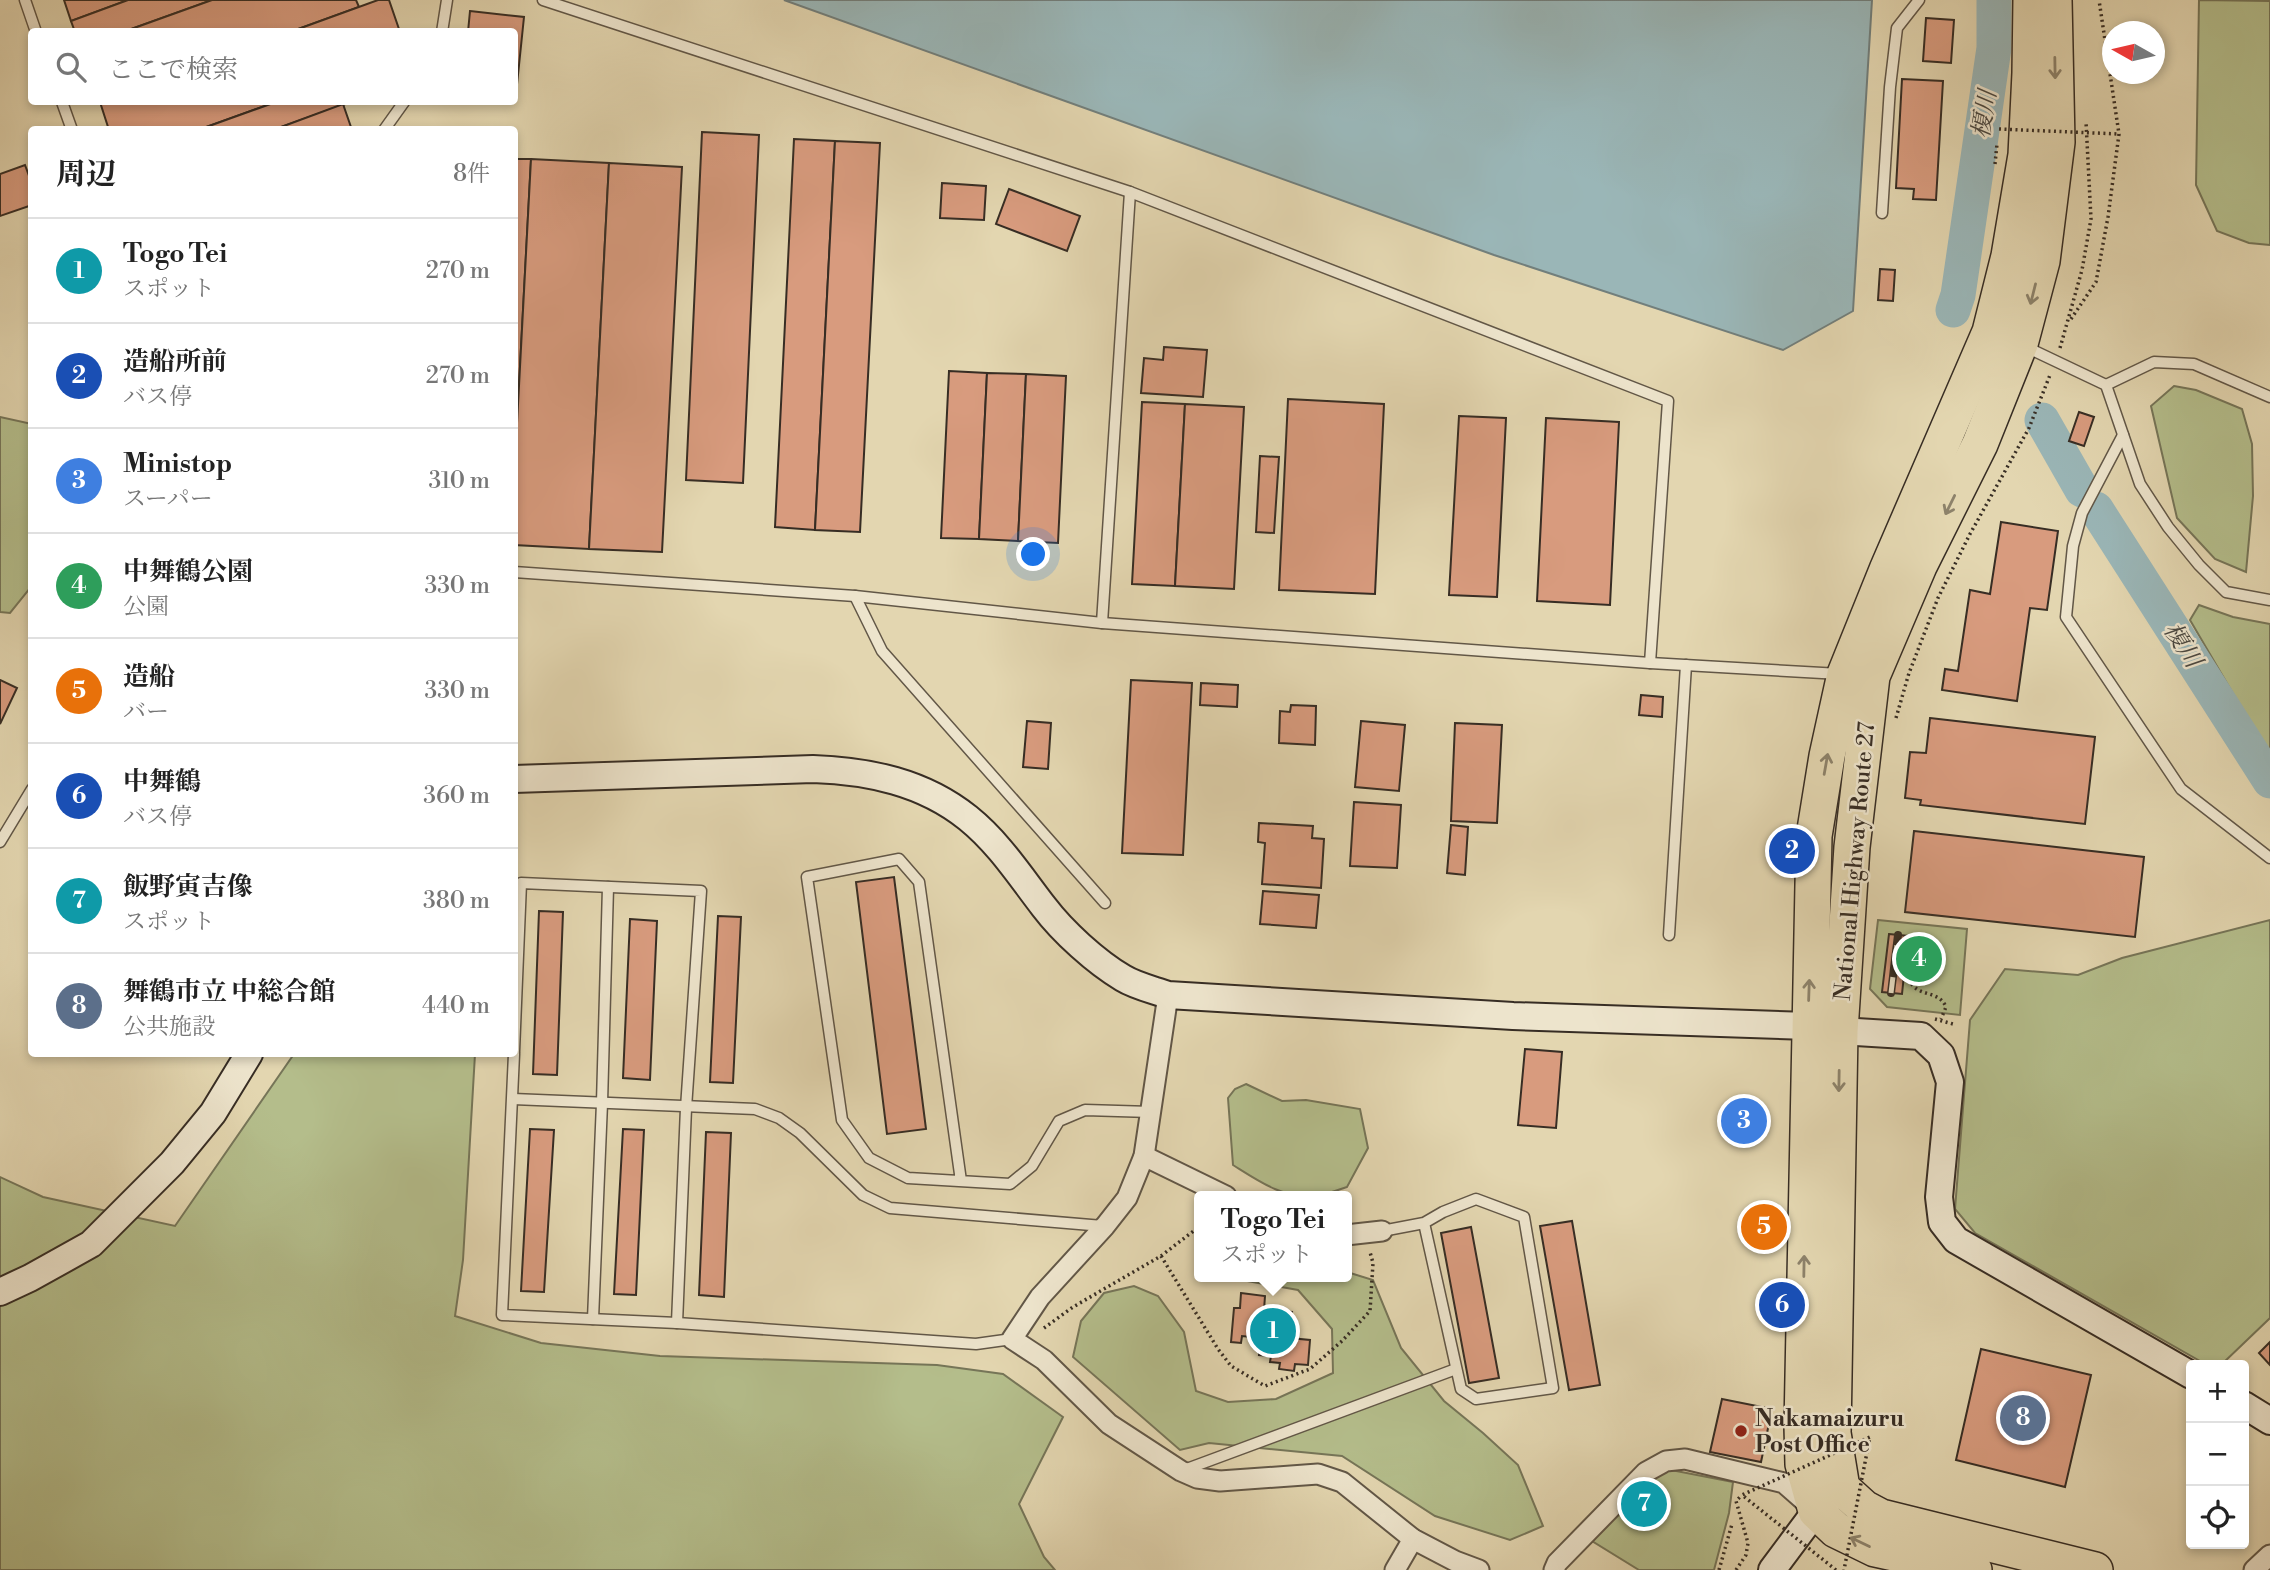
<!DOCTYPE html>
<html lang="ja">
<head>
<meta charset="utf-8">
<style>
  :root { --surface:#fff; --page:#f2f2f2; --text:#222; --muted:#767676; --line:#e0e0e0; --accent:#8f2418 }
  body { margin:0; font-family:"Libre Bodoni","Noto Serif JP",serif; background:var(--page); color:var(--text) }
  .controls { position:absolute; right:21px; bottom:21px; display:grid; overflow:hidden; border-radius:7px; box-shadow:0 4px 10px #0003 }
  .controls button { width:63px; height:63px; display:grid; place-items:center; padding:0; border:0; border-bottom:2px solid var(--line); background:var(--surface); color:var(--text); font:35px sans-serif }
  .compass { position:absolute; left:2102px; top:21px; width:63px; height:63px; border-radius:50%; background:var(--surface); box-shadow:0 4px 10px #0003; rotate:278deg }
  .you { position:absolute; left:1034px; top:555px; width:24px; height:24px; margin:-18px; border:5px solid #fff; border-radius:50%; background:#1a73e8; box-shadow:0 0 0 10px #1a73e833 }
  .badge { display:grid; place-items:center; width:46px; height:46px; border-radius:50%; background:var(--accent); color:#fff; font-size:23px; font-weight:700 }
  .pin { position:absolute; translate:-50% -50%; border:4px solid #fff; box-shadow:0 2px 7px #0006 }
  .popup { position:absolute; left:1194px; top:1191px; width:158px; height:91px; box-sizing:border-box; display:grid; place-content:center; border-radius:7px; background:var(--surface); filter:drop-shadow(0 2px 5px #0005); font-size:23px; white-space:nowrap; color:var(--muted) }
  .popup b { font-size:26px; color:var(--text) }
  .popup::after { content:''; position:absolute; left:50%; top:100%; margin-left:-14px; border:14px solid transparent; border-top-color:var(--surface) }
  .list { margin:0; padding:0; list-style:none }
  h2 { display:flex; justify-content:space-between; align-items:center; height:91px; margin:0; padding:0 28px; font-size:30px }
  h2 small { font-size:23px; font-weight:400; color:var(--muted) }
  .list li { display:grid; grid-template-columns:46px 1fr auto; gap:21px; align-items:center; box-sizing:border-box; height:105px; padding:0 28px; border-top:2px solid var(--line) }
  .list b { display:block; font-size:26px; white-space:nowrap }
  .list p { margin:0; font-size:23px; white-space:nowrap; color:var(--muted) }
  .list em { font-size:23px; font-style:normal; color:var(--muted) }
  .icon { flex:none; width:38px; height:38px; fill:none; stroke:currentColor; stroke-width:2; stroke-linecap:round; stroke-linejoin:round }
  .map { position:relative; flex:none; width:2270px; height:1570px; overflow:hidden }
  .search { position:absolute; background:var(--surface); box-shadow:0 4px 10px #0003; left:28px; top:28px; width:490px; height:77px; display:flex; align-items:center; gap:18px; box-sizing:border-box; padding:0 24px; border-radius:7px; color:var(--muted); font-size:26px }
  .panel { position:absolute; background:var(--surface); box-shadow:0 4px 10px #0003; left:28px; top:126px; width:490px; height:931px; border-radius:7px }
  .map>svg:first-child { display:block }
  .green { fill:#b4bd8b; stroke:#767558; stroke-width:2 }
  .water { fill:#9ab6b7; stroke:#727f7c; stroke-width:2 }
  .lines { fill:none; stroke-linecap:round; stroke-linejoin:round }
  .river { stroke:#9ab6b7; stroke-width:35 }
  .building { fill:#d89b7e; stroke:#372d24; stroke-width:2 }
  .lane-casing { stroke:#625747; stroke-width:13 }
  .street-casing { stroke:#625747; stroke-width:23 }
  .secondary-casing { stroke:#372d24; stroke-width:30 }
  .highway-casing { stroke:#372d24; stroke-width:38 }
  .path { stroke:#372d24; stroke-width:3.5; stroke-dasharray:2 3.5; stroke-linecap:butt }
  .lane { stroke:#ede4cc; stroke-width:10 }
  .street { stroke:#ede4cc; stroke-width:19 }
  .secondary { stroke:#ede4cc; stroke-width:26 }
  .highway { stroke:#e3d6b0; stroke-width:35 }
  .rail-casing { stroke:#372d24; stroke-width:8 }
  .rail { stroke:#ede4cc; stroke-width:5; stroke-dasharray:16; stroke-linecap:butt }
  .path-bridge { stroke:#372d24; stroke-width:3.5; stroke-dasharray:2 3.5; stroke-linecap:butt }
  .oneway { stroke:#8d826a }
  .poi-dot { fill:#8f2418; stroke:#ede4cc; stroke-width:2.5 }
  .labels { text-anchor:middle; stroke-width:5; stroke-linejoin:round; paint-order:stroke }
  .street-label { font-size:23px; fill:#372d24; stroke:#ede4cc }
  .poi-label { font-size:23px; font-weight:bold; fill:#372d24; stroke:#ede4cc; text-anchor:start }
  .water-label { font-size:24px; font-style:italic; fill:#4b4841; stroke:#ede4cc }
</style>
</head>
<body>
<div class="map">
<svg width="2270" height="1570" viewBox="0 0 2270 1570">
  <rect width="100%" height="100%" fill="#e3d6b0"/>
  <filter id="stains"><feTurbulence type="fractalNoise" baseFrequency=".00286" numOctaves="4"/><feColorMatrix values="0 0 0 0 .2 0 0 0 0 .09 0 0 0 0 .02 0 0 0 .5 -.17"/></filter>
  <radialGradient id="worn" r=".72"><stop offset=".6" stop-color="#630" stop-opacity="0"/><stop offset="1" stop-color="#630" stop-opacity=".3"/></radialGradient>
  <!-- green -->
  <g class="green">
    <path d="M2199,0L2270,1V245L2249,243L2217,231L2196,185Z"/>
    <path d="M2174,386L2196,390L2242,409L2252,444L2253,496L2246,572L2215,559L2177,518L2151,406Z"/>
    <path d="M0,417L32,424L31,587L10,613L0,612Z"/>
    <path d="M2199,605L2233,617L2270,624V757L2190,620Z"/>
    <path d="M1878,920L1967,929L1960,1015L1887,1007L1870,989Z"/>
    <path d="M2270,920V1318L2221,1365H2207L1975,1233L1955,1209L1970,1020L2005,969L2078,975L2122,958Z"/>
    <path d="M294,1054H475L463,1260L455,1316L541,1343L660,1356L937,1365L1003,1374L1063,1417L1019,1504L1044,1557L1055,1570H0V1177L43,1197L175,1226Z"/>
    <path d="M1246,1084L1282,1101L1306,1100L1360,1109L1368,1148L1347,1187C1337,1190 1326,1195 1315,1196C1285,1200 1257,1180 1233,1165L1228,1098L1235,1089Z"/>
    <path d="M1347,1272L1373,1280L1401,1348L1444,1401L1483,1433L1518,1465L1543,1526L1510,1540L1435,1516L1342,1456L1209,1443L1180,1450L1073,1357L1081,1321L1104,1293L1134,1286L1158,1296L1184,1332L1196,1391L1228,1402L1276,1399L1333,1373L1332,1329L1298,1290L1225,1277H1346Z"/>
    <path d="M1666,1469L1733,1482L1729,1513L1714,1570H1639L1592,1541L1652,1479Z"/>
  </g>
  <!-- water -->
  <path class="water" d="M784,0H1872L1853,311L1783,350L1494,255Z"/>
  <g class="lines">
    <!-- river -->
    <g class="river">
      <path d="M1953,310L1958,295L1994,48V0"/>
      <path d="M2042,420L2082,490"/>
      <path d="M2096,509L2270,781"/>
    </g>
  </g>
  <!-- building -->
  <g class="building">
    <path d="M64,0H128L71,21Z"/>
    <path d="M128,0H212L123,32H75L71,21Z"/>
    <path d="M212,0H356L359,7L290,32H123Z"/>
    <path d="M378,0H389L400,32H290Z"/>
    <path d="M470,11L524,17L516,94L514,32H468Z"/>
    <path d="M1926,18L1954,20L1951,63L1923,61Z"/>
    <path d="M1902,79L1943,81L1936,200L1913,199L1914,189L1896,188Z"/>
    <path d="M100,102H276L198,130H109Z"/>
    <path d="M276,102H351L273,130H198Z"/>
    <path d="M343,104L352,130H273Z"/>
    <path d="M702,132L759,135L743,483L686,480Z"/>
    <path d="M794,139L835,141L815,530L775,527Z"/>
    <path d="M835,141L880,143L860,532L815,530Z"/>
    <path d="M514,159H531L514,480Z"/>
    <path d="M531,159L609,163L589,549L514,545V480Z"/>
    <path d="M609,163L682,167L662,552L589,549Z"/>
    <path d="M25,165L32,184V205L0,216V174Z"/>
    <path d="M942,183L986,186L984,220L940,218Z"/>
    <path d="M1009,189L1080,216L1067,251L996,224Z"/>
    <path d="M1880,269L1895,270L1893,301L1878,300Z"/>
    <path d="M1164,347L1207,350L1203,397L1141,393L1144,358L1163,360Z"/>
    <path d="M949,371L987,373L979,539L941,538Z"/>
    <path d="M987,373L1026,374L1018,541L979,539Z"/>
    <path d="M1026,374L1066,376L1058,543L1018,541Z"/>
    <path d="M1288,399L1384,404L1375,594L1279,590Z"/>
    <path d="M1142,402L1185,404L1175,586L1132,584Z"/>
    <path d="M1185,404L1244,407L1234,589L1175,586Z"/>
    <path d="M2079,412L2094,417L2084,446L2069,441Z"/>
    <path d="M1459,416L1506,418L1497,597L1449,595Z"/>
    <path d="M1546,418L1619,422L1610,605L1537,601Z"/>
    <path d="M1260,456L1279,457L1274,533L1256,532Z"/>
    <path d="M2001,522L2058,531L2047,610L2030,608L2017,701L1942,690L1945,669L1958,671L1970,590L1990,594Z"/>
    <path d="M0,680L17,688L0,724Z"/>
    <path d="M1131,680L1192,683L1183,855L1122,853Z"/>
    <path d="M1201,683L1238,685L1237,707L1200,705Z"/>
    <path d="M1641,695L1663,697L1662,717L1639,715Z"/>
    <path d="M1291,705L1316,706L1315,745L1279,743L1280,711L1290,712Z"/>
    <path d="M1930,718L2095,737L2085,824L1920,805L1921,800L1905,798L1910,752L1926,753Z"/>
    <path d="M1027,721L1051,723L1048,769L1023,767Z"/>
    <path d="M1361,721L1405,725L1399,791L1355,787Z"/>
    <path d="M1455,723L1502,725L1497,823L1451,821Z"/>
    <path d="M1354,802L1401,805L1397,868L1350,866Z"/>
    <path d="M1259,823L1313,826L1312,838L1324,839L1321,888L1262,884L1265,843L1258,842Z"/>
    <path d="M1451,825L1468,827L1465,875L1447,873Z"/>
    <path d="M1914,831L2144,857L2135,937L1905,912Z"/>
    <path d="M894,877L926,1129L887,1134L856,882Z"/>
    <path d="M1263,891L1319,895L1316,928L1260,924Z"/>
    <path d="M539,911L563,912L557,1075L533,1074Z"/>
    <path d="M718,916L741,917L733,1083L710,1082Z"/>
    <path d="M630,919L657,921L650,1080L623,1078Z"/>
    <path d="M1889,934L1908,936L1902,994L1882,992Z"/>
    <path d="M1525,1049L1562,1052L1556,1128L1518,1125Z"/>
    <path d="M530,1129L554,1130L544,1292L521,1291Z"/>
    <path d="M623,1129L644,1130L636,1295L614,1294Z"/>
    <path d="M706,1132L731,1133L724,1297L699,1295Z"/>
    <path d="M1572,1221L1600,1385L1569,1390L1540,1226Z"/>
    <path d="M1471,1227L1499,1378L1469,1383L1441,1233Z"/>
    <path d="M1241,1293L1265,1296L1264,1310L1292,1312L1290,1338L1310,1340L1308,1365L1295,1364L1294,1371L1279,1369L1280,1363L1270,1362L1271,1356L1259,1355L1261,1338L1242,1336L1241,1343L1231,1342L1234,1308H1240Z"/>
    <path d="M2270,1342V1365L2259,1353Z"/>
    <path d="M1981,1349L2091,1375L2065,1487L1956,1460Z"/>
    <path d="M1722,1399L1772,1409L1761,1462L1710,1452Z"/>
  </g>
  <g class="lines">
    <!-- lane casing -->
    <g class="lane-casing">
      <g id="lane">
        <path d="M25,0L36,32"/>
        <path d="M543,0L1130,192L1668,401L1650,663"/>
        <path d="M442,32L447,0"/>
        <path d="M62,102L72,130"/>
        <path d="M384,130L404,102"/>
        <path d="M1882,213L1890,87L1897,28L1919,0"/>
        <path d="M2026,347L2106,385L2140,484L2168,527L2199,565L2226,592L2270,600"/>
        <path d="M2106,385L2154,362L2194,364L2270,397"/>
        <path d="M2123,435L2082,513L2073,546L2066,617L2181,789L2270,858"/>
        <path d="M514,572L855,596L1102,623L1650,663L1840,674"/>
        <path d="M855,596L882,651L1105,903"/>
        <path d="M1102,623L1130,192"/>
        <path d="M0,842L32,789"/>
        <path d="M1669,935L1686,665"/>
        <path d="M514,1051L521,883L701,891L686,1108L677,1323"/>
        <path d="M514,1054L502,1315L677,1323L976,1344L1012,1339"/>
        <path d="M513,1099L755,1109L779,1118L800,1133L863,1195L890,1208L1103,1226"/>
        <path d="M961,1181L919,882L899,859L807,877L842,1120L869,1158L908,1178L1010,1184L1032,1166L1059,1121L1085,1110L1151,1112"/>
        <path d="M1382,1231L1424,1223L1443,1212L1476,1199L1524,1217L1553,1388L1476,1399L1461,1389L1424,1223"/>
        <path d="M593,1319L602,1103L608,887"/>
        <path d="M1184,1470L1456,1369"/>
      </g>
    </g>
    <!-- street casing -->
    <g class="street-casing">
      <g id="street">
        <path d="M1168,995L1144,1156L1127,1198L1105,1226L1040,1297L1012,1339L1044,1360L1109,1424L1181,1471L1197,1478L1220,1481L1318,1474L1342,1482L1413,1539L1455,1561L1479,1570"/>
        <path d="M1144,1156L1226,1196"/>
        <path d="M1346,1235L1382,1231"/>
        <path d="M1395,1570L1413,1539"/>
        <path d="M1554,1570L1557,1563L1646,1472L1666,1461L1685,1459L1784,1483L1810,1506"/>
        <path d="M2254,1570L2270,1555"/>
      </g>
    </g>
    <!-- secondary casing -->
    <g class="secondary-casing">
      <g id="secondary">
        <path d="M514,779L813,769C869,771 923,782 968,818C999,843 1020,876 1044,907C1063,932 1096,962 1123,978C1136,986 1154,990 1168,995L1513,1016L1808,1026L1840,1031L1921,1036L1941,1055L1950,1082L1939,1197L1942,1222L1956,1240L2191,1375"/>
        <path d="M0,1292L30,1278L91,1244L172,1163L213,1113L249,1054"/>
        <path d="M2244,1405L2270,1421"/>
        <path d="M1772,1570L1816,1511L1830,1499"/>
      </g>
    </g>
    <!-- highway casing -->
    <g class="highway-casing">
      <g id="highway">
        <path d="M2054,0L2057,142L2042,261L2020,344L1980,444L1919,566L1872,676L1852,847L1840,1031L1833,1433L1842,1488L1864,1508L1881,1517L2095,1570"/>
        <path d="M1974,1570L1875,1549L1836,1530L1816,1511L1803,1464L1802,1426L1814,836L1827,756L1845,674L1887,570L1990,332L2009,256L2026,155L2030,73L2031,0"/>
      </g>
    </g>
    <!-- path -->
    <g class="path">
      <path d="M1995,164L1997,144"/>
      <path d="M2071,319L2096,282L2108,217L2119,134L2099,0"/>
      <path d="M2060,348L2082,270L2091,219L2086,122"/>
      <path d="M1896,718L1909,673L1938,598L1970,534L2029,428L2050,375"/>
      <path d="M1909,949H1920L1921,937L1910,936C1909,948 1906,965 1909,977C1914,999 1938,988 1946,1007L1941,1019"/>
      <path d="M1935,1019L1953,1024"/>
      <path d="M1161,1256L1218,1349L1231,1366L1265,1386L1310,1369L1342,1341L1370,1311L1373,1263L1370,1252"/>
      <path d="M1044,1328L1073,1307L1161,1256L1200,1226"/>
      <path d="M1719,1570L1732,1524"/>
      <path d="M1736,1570L1746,1555L1748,1543L1736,1501L1742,1495"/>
    </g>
    <!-- lane -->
    <use href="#lane" class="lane"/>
    <!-- street -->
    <use href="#street" class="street"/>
    <!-- secondary -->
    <use href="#secondary" class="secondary"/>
    <!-- highway -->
    <use href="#highway" class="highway"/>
    <!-- rail casing -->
    <g class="rail-casing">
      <path id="rail" d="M1891,993L1898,935"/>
    </g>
    <!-- rail -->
    <use href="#rail" class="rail"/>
    <!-- path-bridge -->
    <g class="path-bridge">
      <path d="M1999,129L2119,134"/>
      <path d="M1836,1570L1742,1495L1870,1437L1844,1570"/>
    </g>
  </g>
  <!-- one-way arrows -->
  <defs><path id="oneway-shaft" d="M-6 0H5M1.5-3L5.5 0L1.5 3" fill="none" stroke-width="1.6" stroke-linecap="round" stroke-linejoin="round" transform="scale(1.75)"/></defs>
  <g class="oneway">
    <use href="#oneway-shaft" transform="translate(2055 68) rotate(89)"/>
    <use href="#oneway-shaft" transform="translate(2033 294) rotate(104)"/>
    <use href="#oneway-shaft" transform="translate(1950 505) rotate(116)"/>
    <use href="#oneway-shaft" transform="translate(1826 764) rotate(-80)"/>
    <use href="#oneway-shaft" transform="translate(1809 990) rotate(-88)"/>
    <use href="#oneway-shaft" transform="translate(1839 1081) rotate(91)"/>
    <use href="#oneway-shaft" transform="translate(1804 1266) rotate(-89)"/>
    <use href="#oneway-shaft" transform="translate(1860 1542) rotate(-154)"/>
  </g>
  <!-- markers -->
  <circle class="poi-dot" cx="1741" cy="1431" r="7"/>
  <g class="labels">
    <!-- street labels -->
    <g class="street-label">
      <text transform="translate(1854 861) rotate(-85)" y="8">National Highway Route 27</text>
    </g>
    <!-- poi labels -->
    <g class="poi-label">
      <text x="1755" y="1426">Nakamaizuru<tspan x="1755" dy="26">Post Office</tspan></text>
    </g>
    <!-- water labels -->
    <g class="water-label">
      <text transform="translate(1984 114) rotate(-81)" y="8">榎川</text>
      <text transform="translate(2183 645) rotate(57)" y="8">榎川</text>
    </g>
  </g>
  <rect width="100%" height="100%" filter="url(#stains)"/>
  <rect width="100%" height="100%" fill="url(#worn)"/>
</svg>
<div class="controls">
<button>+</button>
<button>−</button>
<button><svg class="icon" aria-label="locate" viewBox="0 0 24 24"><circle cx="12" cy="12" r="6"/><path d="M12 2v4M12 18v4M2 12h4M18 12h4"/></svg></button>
</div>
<svg class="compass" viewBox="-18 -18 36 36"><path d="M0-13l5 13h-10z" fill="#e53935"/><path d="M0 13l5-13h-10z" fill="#767676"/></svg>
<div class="you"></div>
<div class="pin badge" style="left:1273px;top:1331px;background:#0f9aa8">1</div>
<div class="popup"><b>Togo Tei</b>スポット</div>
<div class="pin badge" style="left:1792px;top:851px;background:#1a4fb4">2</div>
<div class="pin badge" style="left:1744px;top:1121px;background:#3f7fe0">3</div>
<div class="pin badge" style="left:1919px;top:959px;background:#2e9e5b">4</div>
<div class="pin badge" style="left:1764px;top:1227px;background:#e8710a">5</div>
<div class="pin badge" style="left:1782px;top:1305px;background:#1a4fb4">6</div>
<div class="pin badge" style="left:1644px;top:1504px;background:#0f9aa8">7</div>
<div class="pin badge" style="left:2023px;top:1418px;background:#5c6f8a">8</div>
<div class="search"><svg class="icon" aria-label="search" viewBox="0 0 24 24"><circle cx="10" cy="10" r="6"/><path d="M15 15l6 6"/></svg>ここで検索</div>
<section class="panel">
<h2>周辺<small>8件</small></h2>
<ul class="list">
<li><span class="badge" style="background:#0f9aa8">1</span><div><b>Togo Tei</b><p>スポット</p></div><em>270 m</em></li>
<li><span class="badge" style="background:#1a4fb4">2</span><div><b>造船所前</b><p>バス停</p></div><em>270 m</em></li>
<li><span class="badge" style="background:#3f7fe0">3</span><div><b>Ministop</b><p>スーパー</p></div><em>310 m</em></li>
<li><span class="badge" style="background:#2e9e5b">4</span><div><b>中舞鶴公園</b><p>公園</p></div><em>330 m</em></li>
<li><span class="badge" style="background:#e8710a">5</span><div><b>造船</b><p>バー</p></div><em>330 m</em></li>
<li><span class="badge" style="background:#1a4fb4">6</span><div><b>中舞鶴</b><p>バス停</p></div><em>360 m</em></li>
<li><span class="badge" style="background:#0f9aa8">7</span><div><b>飯野寅吉像</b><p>スポット</p></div><em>380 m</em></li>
<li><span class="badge" style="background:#5c6f8a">8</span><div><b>舞鶴市立 中総合館</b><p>公共施設</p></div><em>440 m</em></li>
</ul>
</section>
</div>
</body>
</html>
